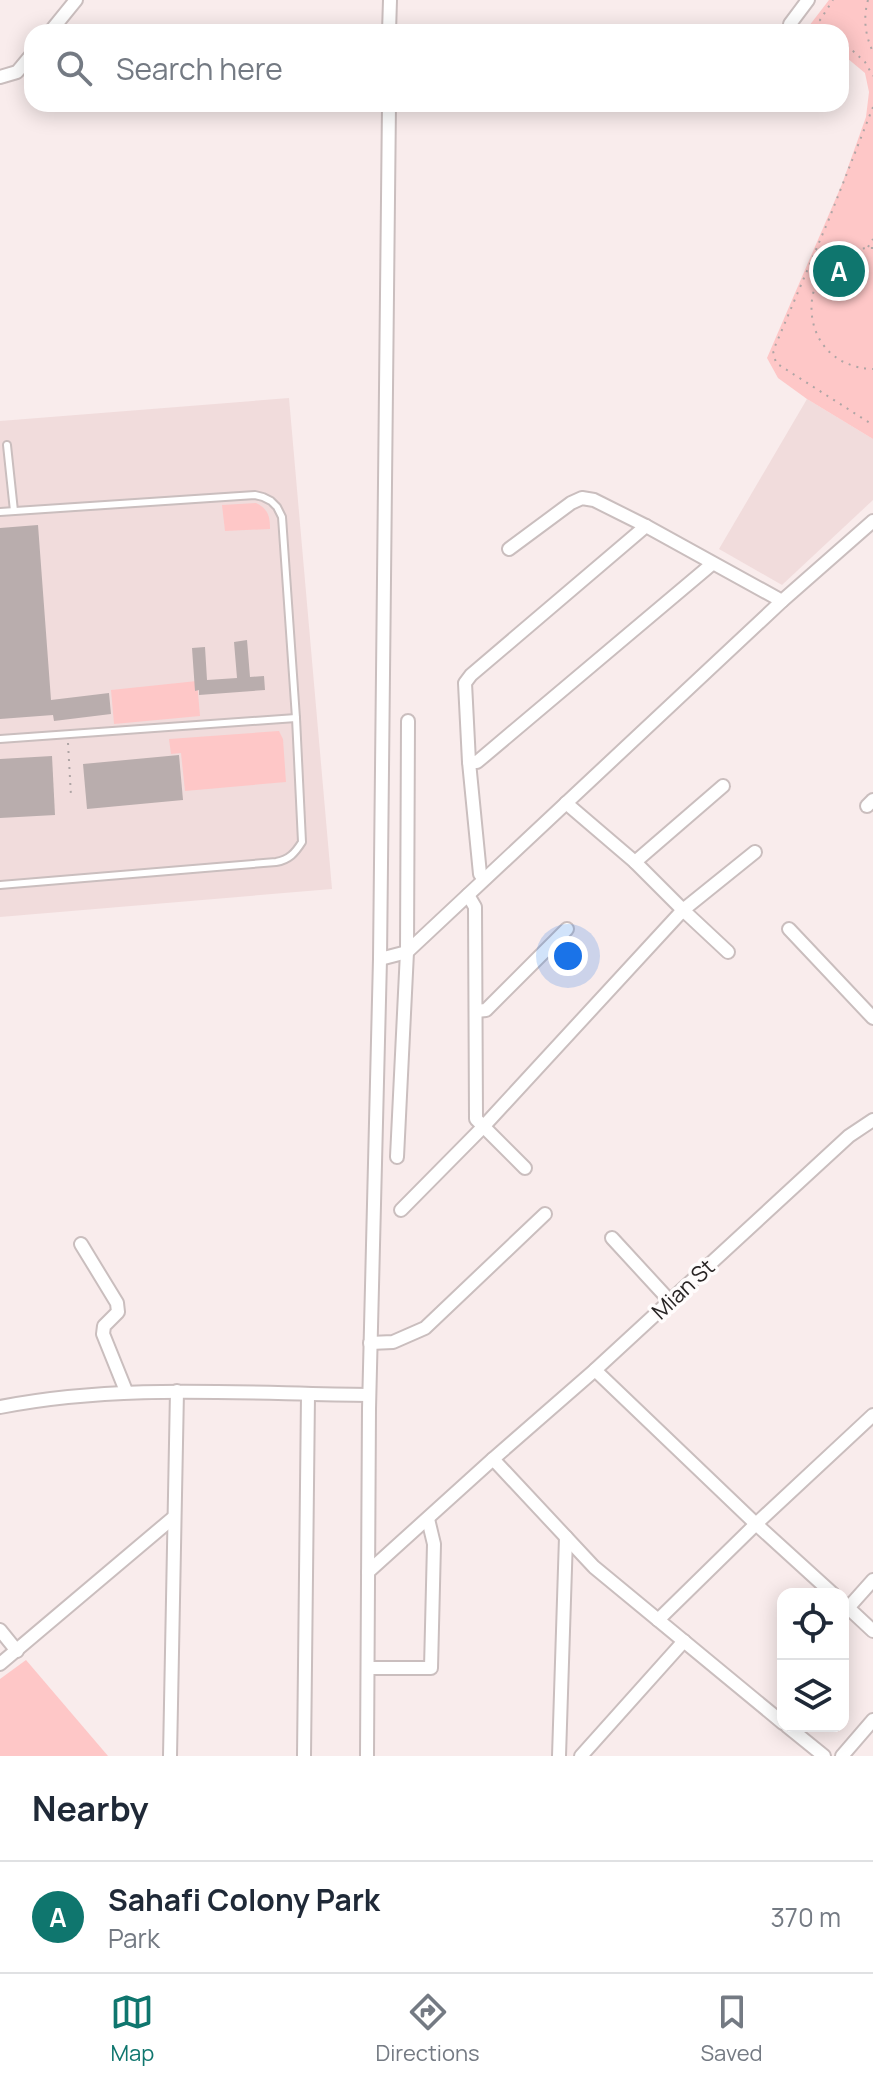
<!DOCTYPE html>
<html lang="en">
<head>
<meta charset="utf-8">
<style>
  :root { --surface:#fff; --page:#f6f6f7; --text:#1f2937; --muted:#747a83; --line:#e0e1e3; --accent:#0f766e }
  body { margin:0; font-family:Manrope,sans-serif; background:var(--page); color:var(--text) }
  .controls { position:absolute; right:24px; bottom:24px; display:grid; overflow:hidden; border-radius:16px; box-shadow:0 4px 20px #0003 }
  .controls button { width:72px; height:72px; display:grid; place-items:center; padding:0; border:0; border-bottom:2px solid var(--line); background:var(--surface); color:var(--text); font:40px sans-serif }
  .you { position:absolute; left:568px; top:956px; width:28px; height:28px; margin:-20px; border:6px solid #fff; border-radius:50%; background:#1a73e8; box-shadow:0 0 0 12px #1a73e833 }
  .badge { display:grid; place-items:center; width:52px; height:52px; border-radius:50%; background:var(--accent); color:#fff; font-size:26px; font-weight:700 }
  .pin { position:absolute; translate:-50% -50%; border:4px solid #fff; box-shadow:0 2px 8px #0006 }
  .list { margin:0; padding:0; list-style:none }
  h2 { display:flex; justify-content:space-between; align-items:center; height:104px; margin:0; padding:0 32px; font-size:34px }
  h2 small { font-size:26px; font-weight:400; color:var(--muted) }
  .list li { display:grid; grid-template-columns:52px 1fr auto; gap:24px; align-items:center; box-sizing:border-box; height:112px; padding:0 32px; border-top:2px solid var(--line) }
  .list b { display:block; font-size:30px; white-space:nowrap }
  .list p { margin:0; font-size:26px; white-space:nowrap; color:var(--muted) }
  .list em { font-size:26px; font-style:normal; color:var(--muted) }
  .icon { flex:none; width:44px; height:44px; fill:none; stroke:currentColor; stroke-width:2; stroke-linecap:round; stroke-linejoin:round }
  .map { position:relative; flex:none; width:873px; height:1756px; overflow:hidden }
  .search { position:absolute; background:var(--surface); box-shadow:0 4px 20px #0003; left:24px; right:24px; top:24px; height:88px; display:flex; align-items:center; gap:20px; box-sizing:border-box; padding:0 28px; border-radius:24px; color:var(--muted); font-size:30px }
  .sheet { height:216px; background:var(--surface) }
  nav { display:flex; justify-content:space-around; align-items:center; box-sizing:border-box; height:112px; border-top:2px solid var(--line); background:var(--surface); font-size:22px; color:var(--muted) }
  nav a { display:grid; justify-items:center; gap:4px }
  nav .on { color:var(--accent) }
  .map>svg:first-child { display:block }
  .built { fill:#f1dcdc }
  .green { fill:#fec7c7 }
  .building { fill:#b9adad }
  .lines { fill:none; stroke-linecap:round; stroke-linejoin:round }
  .service-casing { stroke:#cabebe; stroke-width:10 }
  .minor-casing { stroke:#cabebe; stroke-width:16 }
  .path { stroke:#afa5a5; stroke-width:2; stroke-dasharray:2 6; stroke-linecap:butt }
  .service { stroke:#fff; stroke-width:6 }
  .minor { stroke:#fff; stroke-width:12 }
  .labels { text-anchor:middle; stroke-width:7; stroke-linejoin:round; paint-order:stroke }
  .street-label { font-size:22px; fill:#292525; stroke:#fffcfc }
</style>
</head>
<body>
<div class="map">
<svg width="873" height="1756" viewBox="0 0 873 1756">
  <rect width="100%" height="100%" fill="#f9ecec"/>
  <!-- built -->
  <g class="built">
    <path d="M289,398L332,889L0,917V421Z"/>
    <path d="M807,399L873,439V500L782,585L719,549Z"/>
  </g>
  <!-- green -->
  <g class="green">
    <path d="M829,0H873V439L807,399L778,378L767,358L842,184L866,117L869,92L865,73L841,53V32H816L809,26Z"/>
    <path d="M256,503C268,509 270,516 270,529L225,531L222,505Z"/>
    <path d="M197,681L200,716L114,724L111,690Z"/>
    <path d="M279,731L283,739L286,782L185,791L181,753L171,754L169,739Z"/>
    <path d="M26,1660L108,1756H0V1679Z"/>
  </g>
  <!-- building -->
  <g class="building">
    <path d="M38,525L51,700L109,693L111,714L54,721L53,715L0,719V528Z"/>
    <path d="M247,640L250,677L264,676L265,690L199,695V690L195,691L192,648L205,647L207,680L237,678L234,642Z"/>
    <path d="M179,755L183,800L87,809L83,764Z"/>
    <path d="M52,756L55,815L0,818V759Z"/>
  </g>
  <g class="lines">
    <!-- service casing -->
    <g class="service-casing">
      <g id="service">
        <path d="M7,445L14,511"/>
        <path d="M0,512L255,495L263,497L271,501L277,507L282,517L296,718L302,842C295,853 289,860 276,862L0,885"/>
        <path d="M0,739L296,718"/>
      </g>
    </g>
    <!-- minor casing -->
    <g class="minor-casing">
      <g id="minor">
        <path d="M790,24L808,0"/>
        <path d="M50,32L76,0"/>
        <path d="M389,32L390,0"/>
        <path d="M0,77L17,72L32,54"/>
        <path d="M509,549L571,503L582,498L594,500L646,526L782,601"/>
        <path d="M469,762H477L712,564"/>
        <path d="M566,803L635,862L683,910L755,852"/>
        <path d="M867,806L873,800"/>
        <path d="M635,862L723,786"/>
        <path d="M484,879L480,874L469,762L465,683L471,675L646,526"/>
        <path d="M468,895L475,907L476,1119L525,1168"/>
        <path d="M789,929L873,1018"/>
        <path d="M380,959L407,952L782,601L873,521"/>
        <path d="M476,1011L486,1010L567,929"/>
        <path d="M397,1157L407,952L408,721"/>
        <path d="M401,1210L483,1127L683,910L728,952"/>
        <path d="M612,1238L670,1301"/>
        <path d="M81,1244L117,1303L118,1312L104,1326L103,1334L126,1391"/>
        <path d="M370,1343L393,1342L425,1328L545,1214"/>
        <path d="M595,1370L756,1524L833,1594"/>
        <path d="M0,1407C123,1383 245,1394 369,1395"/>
        <path d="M493,1459L595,1370L849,1136L873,1120"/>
        <path d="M368,1572L493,1459L594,1567L783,1723"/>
        <path d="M843,1603L873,1631"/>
        <path d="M848,1608L873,1580"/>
        <path d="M658,1620L756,1524L873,1415"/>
        <path d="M0,1630L17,1651"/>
        <path d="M0,1664L174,1517"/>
        <path d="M368,1668H431L434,1544L428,1519"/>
        <path d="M787,1726L824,1756"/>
        <path d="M170,1756L177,1391"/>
        <path d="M304,1756L308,1395"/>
        <path d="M367,1756L369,1409L380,959L389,104"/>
        <path d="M559,1756L566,1537"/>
        <path d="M581,1756L684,1641"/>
        <path d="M842,1756L873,1720"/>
      </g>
    </g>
    <!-- path -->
    <g class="path">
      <path d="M868,0C863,18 865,35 873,52"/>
      <path d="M832,32L820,20L833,0"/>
      <path d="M841,40L865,62L873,76"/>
      <path d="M873,107L829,219L773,351L776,363L873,425"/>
      <path d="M868,247L873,239"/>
      <path d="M873,248C793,247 789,366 873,369"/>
      <path d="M68,743L71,796"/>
    </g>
    <!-- service -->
    <use href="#service" class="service"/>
    <!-- minor -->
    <use href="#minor" class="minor"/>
  </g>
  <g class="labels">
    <!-- street labels -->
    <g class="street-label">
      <text transform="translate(683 1289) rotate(-43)" y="8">Mian St</text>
    </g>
  </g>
</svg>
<div class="controls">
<button><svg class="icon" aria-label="locate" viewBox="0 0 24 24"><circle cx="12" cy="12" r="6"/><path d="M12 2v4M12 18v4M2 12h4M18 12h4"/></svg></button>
<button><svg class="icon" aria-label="layers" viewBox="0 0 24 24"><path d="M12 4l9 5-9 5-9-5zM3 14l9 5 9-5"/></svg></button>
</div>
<div class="you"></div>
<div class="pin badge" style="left:839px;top:271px">A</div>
<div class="search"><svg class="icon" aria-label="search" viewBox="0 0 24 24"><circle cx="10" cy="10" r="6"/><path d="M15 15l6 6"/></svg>Search here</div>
</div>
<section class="sheet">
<h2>Nearby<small></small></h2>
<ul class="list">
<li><span class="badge">A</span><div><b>Sahafi Colony Park</b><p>Park</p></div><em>370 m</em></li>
</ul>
</section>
<nav>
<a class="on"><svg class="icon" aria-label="map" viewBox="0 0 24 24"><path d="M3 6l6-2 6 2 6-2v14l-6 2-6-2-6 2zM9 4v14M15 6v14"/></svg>Map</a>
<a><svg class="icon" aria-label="directions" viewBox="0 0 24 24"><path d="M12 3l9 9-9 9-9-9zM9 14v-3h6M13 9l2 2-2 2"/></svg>Directions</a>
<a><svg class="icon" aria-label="saved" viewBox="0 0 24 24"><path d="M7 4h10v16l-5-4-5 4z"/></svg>Saved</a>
</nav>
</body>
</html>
